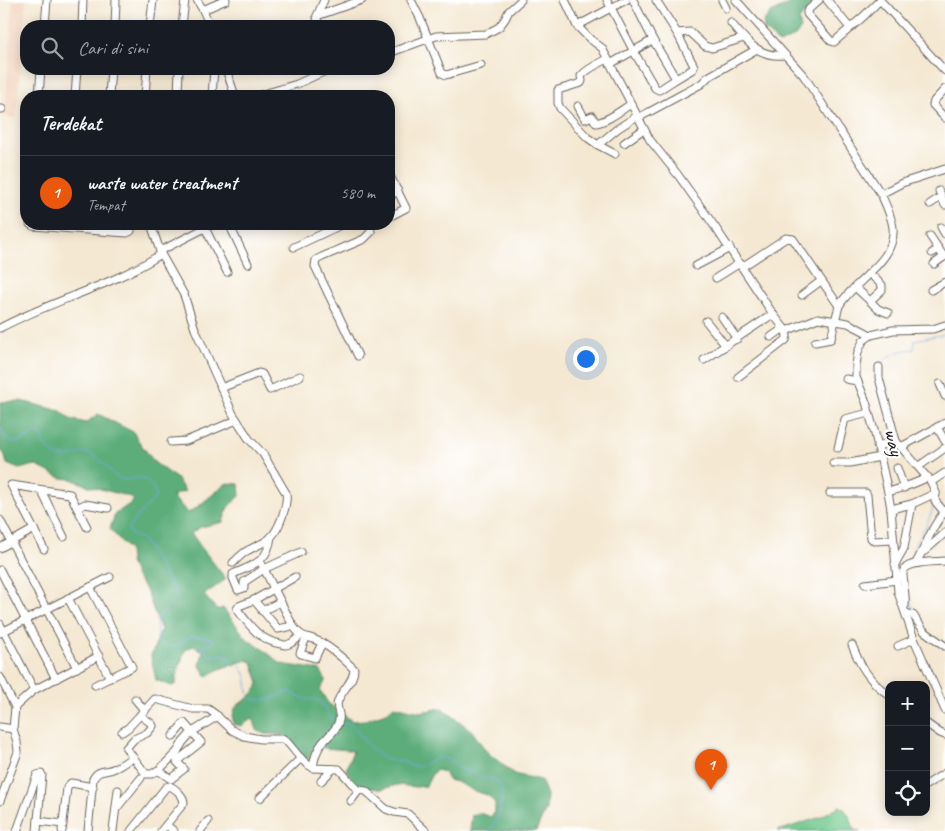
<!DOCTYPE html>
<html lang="id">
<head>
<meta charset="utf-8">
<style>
  :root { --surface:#171b24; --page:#20242c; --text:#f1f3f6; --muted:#9ea1a6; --line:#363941; --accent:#ea580c }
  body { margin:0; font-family:Caveat,sans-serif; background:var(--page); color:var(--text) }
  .controls { position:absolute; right:15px; bottom:15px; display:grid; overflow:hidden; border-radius:10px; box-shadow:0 2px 12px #0003 }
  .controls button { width:45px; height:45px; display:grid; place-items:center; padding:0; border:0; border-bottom:1px solid var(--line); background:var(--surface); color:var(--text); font:25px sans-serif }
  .you { position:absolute; left:585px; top:358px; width:18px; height:18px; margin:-12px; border:4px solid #fff; border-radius:50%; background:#1a73e8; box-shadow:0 0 0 8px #1a73e833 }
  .badge { display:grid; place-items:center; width:32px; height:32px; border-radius:50%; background:var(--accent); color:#fff; font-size:16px; font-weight:700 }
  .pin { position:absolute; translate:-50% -41px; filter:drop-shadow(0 1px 2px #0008) }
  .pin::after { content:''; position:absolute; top:26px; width:18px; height:15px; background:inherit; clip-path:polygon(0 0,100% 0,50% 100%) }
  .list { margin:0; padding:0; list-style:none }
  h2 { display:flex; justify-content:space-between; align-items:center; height:65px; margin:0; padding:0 20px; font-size:21px }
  h2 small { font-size:16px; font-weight:400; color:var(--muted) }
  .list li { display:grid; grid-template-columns:32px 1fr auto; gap:15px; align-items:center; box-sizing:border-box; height:75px; padding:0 20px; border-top:1px solid var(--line) }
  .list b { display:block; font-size:19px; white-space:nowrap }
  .list p { margin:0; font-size:16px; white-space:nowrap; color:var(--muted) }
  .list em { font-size:16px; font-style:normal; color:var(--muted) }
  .icon { flex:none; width:28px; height:28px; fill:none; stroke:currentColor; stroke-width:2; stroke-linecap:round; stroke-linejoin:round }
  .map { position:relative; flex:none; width:945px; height:831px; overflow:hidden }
  .search { position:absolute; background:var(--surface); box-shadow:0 2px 12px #0003; left:20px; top:20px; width:375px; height:55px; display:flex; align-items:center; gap:12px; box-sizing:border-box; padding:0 18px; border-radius:20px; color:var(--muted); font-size:19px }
  .panel { position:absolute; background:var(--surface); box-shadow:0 2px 12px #0003; left:20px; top:90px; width:375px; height:140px; border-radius:20px }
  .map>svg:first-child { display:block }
  .built { fill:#f2d4be }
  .green { fill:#72c98f; stroke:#477256 }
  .forest { fill:#5dad7a; stroke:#3c644b }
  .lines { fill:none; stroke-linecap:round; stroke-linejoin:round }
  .stream { stroke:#75a8e1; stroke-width:1 }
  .minor-casing { stroke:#68635c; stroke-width:9 }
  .minor { stroke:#fff; stroke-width:7 }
  .labels { text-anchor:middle; stroke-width:4.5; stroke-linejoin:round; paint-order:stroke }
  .street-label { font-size:21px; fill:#1c1c1c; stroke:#fff }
</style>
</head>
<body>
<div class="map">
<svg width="945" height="831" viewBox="0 0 945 831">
  <rect width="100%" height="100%" fill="#fff"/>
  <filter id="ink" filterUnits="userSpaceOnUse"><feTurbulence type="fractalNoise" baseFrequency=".02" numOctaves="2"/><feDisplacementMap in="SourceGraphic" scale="10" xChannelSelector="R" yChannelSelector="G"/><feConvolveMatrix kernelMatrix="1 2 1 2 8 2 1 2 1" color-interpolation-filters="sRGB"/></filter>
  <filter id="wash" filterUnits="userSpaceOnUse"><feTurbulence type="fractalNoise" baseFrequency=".0096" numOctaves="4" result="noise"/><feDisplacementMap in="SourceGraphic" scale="20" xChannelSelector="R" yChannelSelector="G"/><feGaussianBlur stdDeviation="1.12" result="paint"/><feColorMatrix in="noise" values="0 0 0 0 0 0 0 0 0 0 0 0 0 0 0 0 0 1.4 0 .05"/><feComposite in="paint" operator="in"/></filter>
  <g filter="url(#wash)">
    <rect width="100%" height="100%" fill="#f4e8d2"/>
    <!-- built -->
    <path class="built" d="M13,0H26L16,118L5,117Z"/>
    <!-- green -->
    <path class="green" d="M840,806C849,812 851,821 855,831H861H778L818,818Z"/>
    <!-- forest -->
    <g class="forest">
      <path d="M793,0H815L799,20L801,29L795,36L780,44L764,30L763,21L771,13L792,2Z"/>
      <path d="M21,401L61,411L70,419L86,423L98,414L133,432L140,443L155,463L176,478L185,491L172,496L188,513L196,508L227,483L239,484L240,496L228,507L223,522L201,527L191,533L201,547L226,579L204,595L217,610L223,608L247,639L264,650L281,664L320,670L326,680L320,690L328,703L352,721L365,720L386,713L394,706L421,712L442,708L472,731L486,751L514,774L541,780L547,795L546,809L536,831H470L471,822L472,815L479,813L491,817L495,810V803L487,795L474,791L457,782L448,780L444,772L436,770L432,774L426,786L416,787L397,785L382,789L369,788L354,782L346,769L353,751C340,748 330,750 317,746L307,761L285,735L264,734L257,730L253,718L241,726L233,724C232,701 240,707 252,694C255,691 257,687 259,683L252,662L247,660C233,665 218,667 207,677L200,666L203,651L193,646L185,650L177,673L176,684L172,686L156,680L151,656L161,630L146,590L135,575L130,562L129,550L110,529L115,514L134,501L131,497L89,486L71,479L61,478L35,465L19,469L7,464L4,453L0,450V402Z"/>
    </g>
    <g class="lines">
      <!-- stream -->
      <g class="stream">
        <path d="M880,365C889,353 900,351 914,349L915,340L945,334"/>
        <path d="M0,426C6,451 22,442 37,432L42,436L43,443L55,456C59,456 63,457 67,457C75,456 81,451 90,454C102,458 107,470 117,477C126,483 130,478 140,478C149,479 156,489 156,497L136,518L128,529L131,534L144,541L178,596L156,619L157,641C175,651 175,648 191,636L212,638L213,640V643L203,646V649L211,656L222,654L228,656L230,661L234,666L238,665C249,673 246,685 249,697C262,704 278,697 290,691C300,699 307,700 319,700L334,722"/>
        <path d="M911,561C910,549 918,541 923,531C928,523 931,514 934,505"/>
        <path d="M908,592L914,612"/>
        <path d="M340,724L346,723L352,725C364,739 380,767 401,760C426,777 422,757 443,758C449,758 454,765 459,768C464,770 469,771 474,773C477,774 480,777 484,778C489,780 486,778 492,779C504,784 503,793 501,804C499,819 497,821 488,831"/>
      </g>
    </g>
  </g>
  <g filter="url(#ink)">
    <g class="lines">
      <!-- minor casing -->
      <g class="minor-casing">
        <g id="minor">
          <path d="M197,0L203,10L210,26"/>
          <path d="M411,0L420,18L442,73L446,75L481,65"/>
          <path d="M565,0L577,26L590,39L602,48L650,140L678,175L715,227L773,314L786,331L818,318L848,323L871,335L893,330L933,329L945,325"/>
          <path d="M607,0L633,50L655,88L659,90L676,79"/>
          <path d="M722,0L726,8"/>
          <path d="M736,0L804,76L881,194C886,205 892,217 893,228C896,262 854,280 839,306"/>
          <path d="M819,0L807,11V14L831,41L834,42L864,16L880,0"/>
          <path d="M827,0L850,28"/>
          <path d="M880,0L945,71"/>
          <path d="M203,10L226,0"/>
          <path d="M317,16L362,0"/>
          <path d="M731,23C746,41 759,58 785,55"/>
          <path d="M45,26L47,0"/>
          <path d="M82,26L83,0"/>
          <path d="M115,26L116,0"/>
          <path d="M150,26L153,0"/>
          <path d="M182,26L185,0"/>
          <path d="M318,26L317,16L324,0"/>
          <path d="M577,26L626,0"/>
          <path d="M677,33L690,32L705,46L712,48L744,38"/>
          <path d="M653,40L676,79L693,69L694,66L677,33L656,0"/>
          <path d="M389,53L436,36L486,34L499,27L505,19L509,11L521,0"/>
          <path d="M608,59C598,64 588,68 581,76L582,81L581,83L558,90V103L560,108L588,138L598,145L617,129L637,116"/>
          <path d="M610,64L653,40L633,0"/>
          <path d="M226,69L235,96"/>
          <path d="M945,89L934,101L933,105L945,118"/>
          <path d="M39,96L41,69"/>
          <path d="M75,96L77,69"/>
          <path d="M109,96L111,69"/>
          <path d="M145,96L147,69"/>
          <path d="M178,96L179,69"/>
          <path d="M212,96L214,69"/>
          <path d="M257,96L297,84L330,69"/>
          <path d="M578,106L585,119L592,116L596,123C608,121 620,111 631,104"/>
          <path d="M0,109H2"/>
          <path d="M638,118L701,84L708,77L757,49"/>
          <path d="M624,143L644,129"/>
          <path d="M598,145L615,154"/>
          <path d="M389,174L406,208L389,217"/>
          <path d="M939,191L945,205"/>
          <path d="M881,194L902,183L945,169"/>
          <path d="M389,196L398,191"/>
          <path d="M930,204L941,197"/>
          <path d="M30,224L33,226L127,233L131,231V224"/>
          <path d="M203,224L227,272"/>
          <path d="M229,224L248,264"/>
          <path d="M941,227L945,234"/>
          <path d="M930,236L944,257"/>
          <path d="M294,247L343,224"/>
          <path d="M160,251L213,224"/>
          <path d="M932,253L939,249"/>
          <path d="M161,254L184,295L195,329L233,414L249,439L263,454L286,493C288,505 279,530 270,538C263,544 253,547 245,552C241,555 237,559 233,563"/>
          <path d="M934,264L945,256"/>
          <path d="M696,266L730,248"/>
          <path d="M742,267L786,238L793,239L839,306L835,321L831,339L815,342"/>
          <path d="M716,278L740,263"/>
          <path d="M855,287L870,301L882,290V285L869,273"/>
          <path d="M931,290L945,282"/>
          <path d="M802,295L821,281"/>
          <path d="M870,301L878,309L888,313"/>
          <path d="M722,317L737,339"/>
          <path d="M706,321L726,346"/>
          <path d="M0,328C52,300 111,287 161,254L151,224"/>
          <path d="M871,335L863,341L858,352L856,365V377L866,402L875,434L888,492L891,509L898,592L914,639L945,710"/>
          <path d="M771,337L784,328"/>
          <path d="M358,356L315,266L316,260L322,257L364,239L371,232L370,226"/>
          <path d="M704,360L773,314"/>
          <path d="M879,367V378L896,441L931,482L936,493L935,501L945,513"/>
          <path d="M738,377L786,340L787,336L786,331"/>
          <path d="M846,379L857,381"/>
          <path d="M940,384L945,396"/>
          <path d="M221,388L259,373L262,374L270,390L300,376"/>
          <path d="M937,427L945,441"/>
          <path d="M171,442L186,441L237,420"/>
          <path d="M877,446L896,441"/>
          <path d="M901,447L945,423"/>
          <path d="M838,448L845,419L869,413"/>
          <path d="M833,463H850L880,457"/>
          <path d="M919,466L945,448"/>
          <path d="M897,468L904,488"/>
          <path d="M931,482L945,473"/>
          <path d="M41,490L64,537"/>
          <path d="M888,492C902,488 915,484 928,477"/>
          <path d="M830,493H866L867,495L871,538L874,541L893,540"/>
          <path d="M77,508L85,504L108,508"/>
          <path d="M891,509L912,504L936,493"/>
          <path d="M0,520L77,668"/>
          <path d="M271,537C268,562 253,565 233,574V578L238,590L244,588V582L264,569L301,552"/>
          <path d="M0,548L34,529"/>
          <path d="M44,549L11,485L70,494L87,527"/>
          <path d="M925,551L945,533"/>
          <path d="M260,561C271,583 282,604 293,626L278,629L254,600L295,577"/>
          <path d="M916,563C926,547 932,524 945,512"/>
          <path d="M895,564L904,548L912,504"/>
          <path d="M0,570L56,679"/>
          <path d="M865,584L897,580"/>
          <path d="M90,587L132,667L95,685"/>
          <path d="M68,598L110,678"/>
          <path d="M254,600L239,606L237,609C249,625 260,641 281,644C284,645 285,646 289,644C293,643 298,638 301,635"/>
          <path d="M905,605C906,598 904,590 904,582C903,578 902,574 904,570C909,561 935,562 945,561"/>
          <path d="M262,611L280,602"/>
          <path d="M906,613L913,615L924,631L945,646"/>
          <path d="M0,624L34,690"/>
          <path d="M293,626C303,640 307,635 320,642C331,648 345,660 354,669C354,682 342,689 338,701C335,707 341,713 339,720C337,730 329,735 323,742C316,750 314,759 313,768"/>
          <path d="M0,633L110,577"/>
          <path d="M306,638L300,653L301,654L315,658L322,643"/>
          <path d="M852,645C860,666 870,682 889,695"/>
          <path d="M898,646L914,639"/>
          <path d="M0,677L15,707"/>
          <path d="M135,699L145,711"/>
          <path d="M140,715L152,724L153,726L147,733L134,739L126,748L146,774H152L158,770L171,779L184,769L177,762V761L201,742L192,732L183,742L177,752L162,767"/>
          <path d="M926,723L940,733L945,735"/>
          <path d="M0,727L13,729L17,742L18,752L0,801"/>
          <path d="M13,729L15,707L34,690L99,656"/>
          <path d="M122,732L128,728L155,699L193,709H208L215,714L232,730L244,736L261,739H284C294,748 301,763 314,768L339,769L355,787L359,790L366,791L386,809L394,812L408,814L426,831"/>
          <path d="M173,736L184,723L192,732L218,716"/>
          <path d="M321,781L333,769"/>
          <path d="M926,785L945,773"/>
          <path d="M260,798L301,758"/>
          <path d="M351,801L359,790"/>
          <path d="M116,809L141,778"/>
          <path d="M38,821L63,824"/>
          <path d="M166,825L174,831"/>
          <path d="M17,831L37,775L41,774L42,775L37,831"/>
          <path d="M62,831L67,788L69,785L71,783L93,787"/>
          <path d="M88,831L93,779C99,768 106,773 115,768C120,766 125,762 130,759"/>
          <path d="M113,831L118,790"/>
          <path d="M131,831L166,787L170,786C176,789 184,796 184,803L161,831"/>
          <path d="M200,831L208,821"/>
        </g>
      </g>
      <!-- minor -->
      <use href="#minor" class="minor"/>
    </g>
  </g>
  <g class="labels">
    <!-- street labels -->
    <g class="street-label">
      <text transform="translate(894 442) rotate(77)" y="7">way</text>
    </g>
  </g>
</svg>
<div class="controls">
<button>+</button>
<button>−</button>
<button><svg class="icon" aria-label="locate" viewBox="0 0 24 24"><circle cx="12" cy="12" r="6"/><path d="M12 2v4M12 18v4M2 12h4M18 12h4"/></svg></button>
</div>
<div class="you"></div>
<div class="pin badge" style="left:711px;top:790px">1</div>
<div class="search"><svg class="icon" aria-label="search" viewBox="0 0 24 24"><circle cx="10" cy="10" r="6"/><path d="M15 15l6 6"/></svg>Cari di sini</div>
<section class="panel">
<h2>Terdekat<small></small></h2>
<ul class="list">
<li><span class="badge">1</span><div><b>waste water treatment</b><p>Tempat</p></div><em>580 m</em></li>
</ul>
</section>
</div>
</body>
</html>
